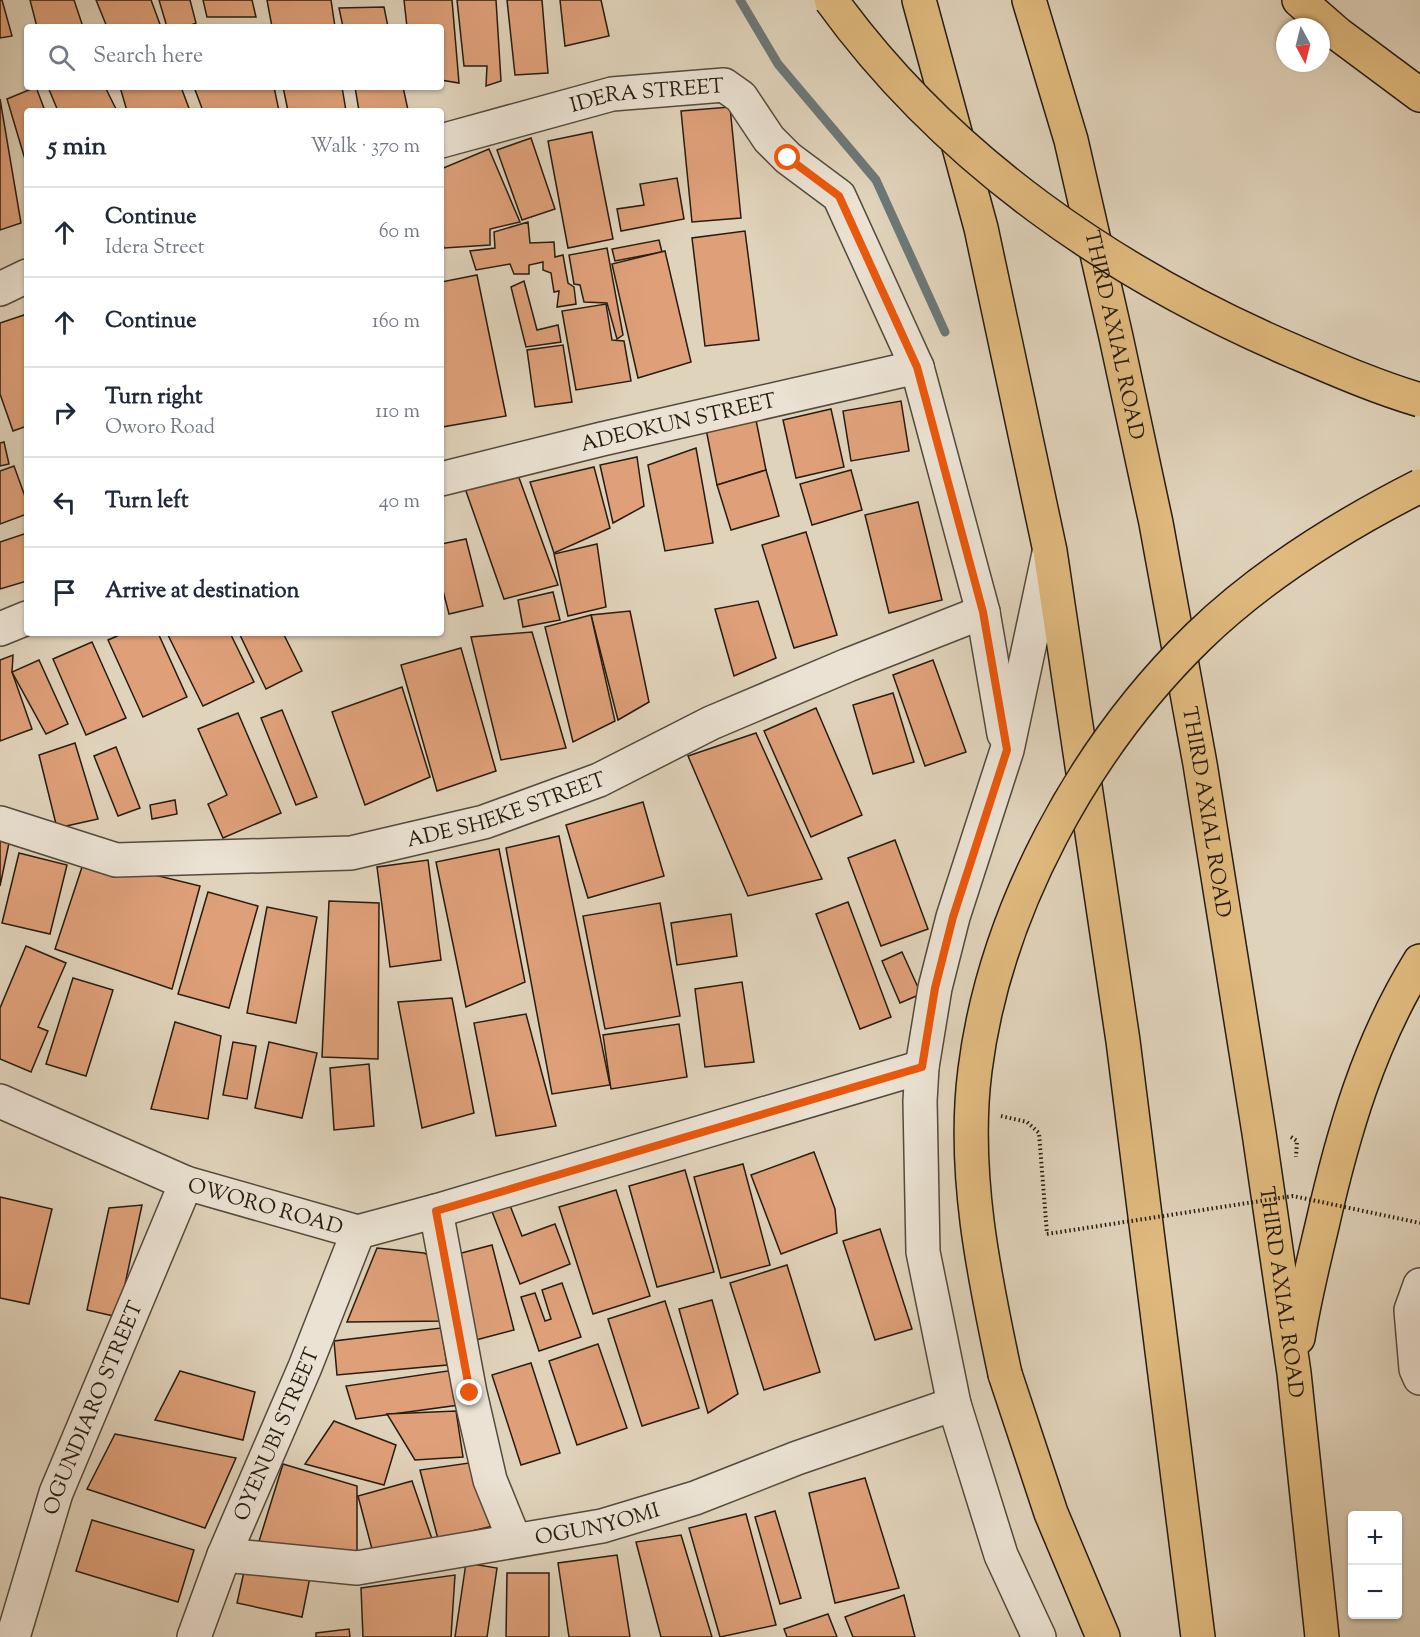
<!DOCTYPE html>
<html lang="en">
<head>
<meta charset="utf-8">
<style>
  :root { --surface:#fff; --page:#f6f6f7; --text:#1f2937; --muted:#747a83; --line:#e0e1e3 }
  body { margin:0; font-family:"Sorts Mill Goudy",serif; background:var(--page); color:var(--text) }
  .controls { position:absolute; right:18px; bottom:18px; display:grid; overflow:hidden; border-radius:6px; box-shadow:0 2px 4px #0004 }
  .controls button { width:54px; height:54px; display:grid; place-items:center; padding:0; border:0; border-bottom:2px solid var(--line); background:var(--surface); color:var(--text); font:30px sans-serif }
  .compass { position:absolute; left:1276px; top:18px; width:54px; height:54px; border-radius:50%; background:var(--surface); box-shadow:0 2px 4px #0004; rotate:173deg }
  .stop { position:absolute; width:18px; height:18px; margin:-14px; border:4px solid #ea580c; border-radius:50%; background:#fff }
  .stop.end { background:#ea580c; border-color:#fff; box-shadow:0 2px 6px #0008 }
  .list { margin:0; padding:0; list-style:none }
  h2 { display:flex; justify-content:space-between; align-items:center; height:78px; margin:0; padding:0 24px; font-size:26px }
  h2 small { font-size:20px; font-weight:400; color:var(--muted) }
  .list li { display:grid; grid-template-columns:39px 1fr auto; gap:18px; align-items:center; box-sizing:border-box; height:90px; padding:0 24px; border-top:2px solid var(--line) }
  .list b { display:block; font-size:22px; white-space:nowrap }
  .list p { margin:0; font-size:20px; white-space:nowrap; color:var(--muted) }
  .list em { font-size:20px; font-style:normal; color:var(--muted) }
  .icon { flex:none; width:33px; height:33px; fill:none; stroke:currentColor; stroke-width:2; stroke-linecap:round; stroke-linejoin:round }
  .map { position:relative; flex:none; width:1420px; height:1637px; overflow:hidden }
  .search { position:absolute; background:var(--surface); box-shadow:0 2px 4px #0004; left:24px; top:24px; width:420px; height:66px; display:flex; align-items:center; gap:15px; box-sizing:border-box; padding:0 21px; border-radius:6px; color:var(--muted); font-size:22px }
  .panel { position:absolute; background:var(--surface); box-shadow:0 2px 4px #0004; left:24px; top:108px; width:420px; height:528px; border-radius:6px }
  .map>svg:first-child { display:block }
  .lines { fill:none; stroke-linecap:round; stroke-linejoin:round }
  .stream { stroke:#6b7877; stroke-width:9 }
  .building { fill:#dfa079; stroke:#261c10; stroke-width:1.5 }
  .minor-casing { stroke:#544a3b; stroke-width:36 }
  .highway-casing { stroke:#261c10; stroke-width:36 }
  .path { stroke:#261c10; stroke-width:4; stroke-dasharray:1.5 3; stroke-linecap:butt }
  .minor { stroke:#ebe2d3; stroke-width:33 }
  .highway { stroke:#e0ba7e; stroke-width:33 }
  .highway-bridge-casing { stroke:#261c10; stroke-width:36; stroke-linecap:butt }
  .path-bridge { stroke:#261c10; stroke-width:4; stroke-dasharray:1.5 3; stroke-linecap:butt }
  .highway-bridge { stroke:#e0ba7e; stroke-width:33 }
  .route { stroke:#ea580c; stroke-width:8 }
  .labels { text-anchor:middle; stroke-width:6; stroke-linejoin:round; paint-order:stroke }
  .street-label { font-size:21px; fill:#261c10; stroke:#ebe2d3 }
</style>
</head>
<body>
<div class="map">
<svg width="1420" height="1637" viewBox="0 0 1420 1637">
  <rect width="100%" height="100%" fill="#e0d3bb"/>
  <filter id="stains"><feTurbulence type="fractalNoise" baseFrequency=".00333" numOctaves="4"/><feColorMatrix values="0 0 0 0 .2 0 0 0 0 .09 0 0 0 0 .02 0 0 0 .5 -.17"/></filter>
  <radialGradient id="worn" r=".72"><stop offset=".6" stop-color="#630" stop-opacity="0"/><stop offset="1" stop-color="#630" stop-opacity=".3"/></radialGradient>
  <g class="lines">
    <!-- stream -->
    <path class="stream" d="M740,0L778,64L876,180L945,332"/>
  </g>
  <!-- building -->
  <g class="building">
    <path d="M0,0H2L12,36L0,38Z"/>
    <path d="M30,0H74L83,27H37Z"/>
    <path d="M96,0H151L161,27H107Z"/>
    <path d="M159,0H190L196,23L186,27H167Z"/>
    <path d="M203,0H252L256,17H207Z"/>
    <path d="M267,0H331L335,27H272Z"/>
    <path d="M404,0H452L459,83L441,80V27H407Z"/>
    <path d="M457,0H496L501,81L486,86L487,66H464Z"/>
    <path d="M507,0H542L548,73L515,75Z"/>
    <path d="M560,0H601L609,36L565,46Z"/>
    <path d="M384,7L388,27H343L339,8Z"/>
    <path d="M36,87L45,111H27V166L7,99Z"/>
    <path d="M48,87H105L117,111H58Z"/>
    <path d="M120,87H181L190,111H127Z"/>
    <path d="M194,87H274L279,111H203Z"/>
    <path d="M283,87H342L346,111H288Z"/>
    <path d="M355,87H403L408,110L359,111Z"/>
    <path d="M0,99L21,223L0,230Z"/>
    <path d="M730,107L741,218L692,222L681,111Z"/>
    <path d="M592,132L613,239L568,248L548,141Z"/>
    <path d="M531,138L555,209L522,220L497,150Z"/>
    <path d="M489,149L520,222L490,229V245L444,248L441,239V169Z"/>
    <path d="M677,178L684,219L621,231L617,209L644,205L640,184Z"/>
    <path d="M528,222L530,243L554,242L555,257L563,255L568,283L574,287L576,304L557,307L559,291L554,292L551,273L543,270V262L529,265V274H514L510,264L476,270L470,251L495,248L494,232Z"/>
    <path d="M745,231L759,340L705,346L692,238Z"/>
    <path d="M659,240L662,252L615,261L612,249Z"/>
    <path d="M607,248L623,335L617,339L607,303L584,302L580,285L574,284L569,255Z"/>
    <path d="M665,251L691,362L638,378L612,264Z"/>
    <path d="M477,275L506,416L442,427L441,282Z"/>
    <path d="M524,281L537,330L558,325L561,342L526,347L511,287Z"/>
    <path d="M606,304L612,340L624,341L631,381L576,390L562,311Z"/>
    <path d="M24,315L27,322V426L13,431L0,394V323Z"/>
    <path d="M563,345L572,402L535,407L527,350Z"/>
    <path d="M901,401L909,451L851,461L843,411Z"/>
    <path d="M753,405L766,470L717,485L705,424Z"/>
    <path d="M831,409L844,467L796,478L783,420Z"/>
    <path d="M4,442L9,464L0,466V443Z"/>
    <path d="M696,448L713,543L665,551L648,465Z"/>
    <path d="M637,457L644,506L613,523L600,465Z"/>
    <path d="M514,464L558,585L504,599L461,477Z"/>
    <path d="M14,466L27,502V514L0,524V471Z"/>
    <path d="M594,467L610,528L554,553L530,482Z"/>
    <path d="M766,470L779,516L731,530L717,485Z"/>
    <path d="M851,470L862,510L812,525L800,484Z"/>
    <path d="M918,502L942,600L889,613L865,515Z"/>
    <path d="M806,532L837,635L794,648L762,545Z"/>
    <path d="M27,533V581L0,589V542Z"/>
    <path d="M466,539L483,606L449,614L441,583V544Z"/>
    <path d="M597,544L606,607L568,616L554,554Z"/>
    <path d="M553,592L560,620L523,627L518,600Z"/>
    <path d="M758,601L776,658L734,676L715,609Z"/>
    <path d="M630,611L649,702L618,720L591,615Z"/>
    <path d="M591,615L615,721L573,742L545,627Z"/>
    <path d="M532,632L566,748L501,760L471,637Z"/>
    <path d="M124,633H158L187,697L143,717L108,640Z"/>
    <path d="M167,633H230L254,682L203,706Z"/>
    <path d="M239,633H283L302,671L266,689Z"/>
    <path d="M92,642L126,718L86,735L53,659Z"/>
    <path d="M461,648L496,771L437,791L401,665Z"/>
    <path d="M13,655L12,672L32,729L0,741V660Z"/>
    <path d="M39,660L68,724L46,734L12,672Z"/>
    <path d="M933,660L966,752L925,766L893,675Z"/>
    <path d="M402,687L430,777L365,805L332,712Z"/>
    <path d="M893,693L914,762L873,774L853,705Z"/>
    <path d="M816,708L862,815L811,837L764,731Z"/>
    <path d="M282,710L317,797L296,805L261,718Z"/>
    <path d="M238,713L281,813L223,838L208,804L227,795L198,729Z"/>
    <path d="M756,733L822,879L748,896L688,756Z"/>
    <path d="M75,743L98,819L57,828L39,755Z"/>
    <path d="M116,747L140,808L118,816L94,756Z"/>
    <path d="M175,800L177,814L152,819L150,805Z"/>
    <path d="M643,802L664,876L588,898L566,825Z"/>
    <path d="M559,836L610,1085L552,1094L506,848Z"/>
    <path d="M0,840L9,843L0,886Z"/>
    <path d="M895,840L928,929L881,946L848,858Z"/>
    <path d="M499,849L525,982L466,1007L436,862Z"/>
    <path d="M19,853L67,865L50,934L2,923Z"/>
    <path d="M85,858L200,886L172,989L55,949Z"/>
    <path d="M428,860L441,960L390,967L377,867Z"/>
    <path d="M208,892L258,906L229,1008L178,994Z"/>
    <path d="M329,901L379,903L378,1059L322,1057Z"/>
    <path d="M848,902L891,1017L860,1029L816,914Z"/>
    <path d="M660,903L680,1016L605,1029L583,916Z"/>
    <path d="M267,907L317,917L296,1023L247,1013Z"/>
    <path d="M731,914L737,956L677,965L671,923Z"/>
    <path d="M26,946L66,963L38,1027L48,1031L31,1072L0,1059V1008Z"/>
    <path d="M902,952L921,994L900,1003L882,961Z"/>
    <path d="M73,978L113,990L86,1076L46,1064Z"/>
    <path d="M742,982L754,1062L705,1067L695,989Z"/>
    <path d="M452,998L474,1113L422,1128L398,1002Z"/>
    <path d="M526,1014L556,1126L496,1136L474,1023Z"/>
    <path d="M175,1022L221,1036L208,1119L151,1109Z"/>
    <path d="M679,1024L687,1077L611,1089L603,1035Z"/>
    <path d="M233,1042L256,1046L247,1099L223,1095Z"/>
    <path d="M269,1042L317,1053L302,1118L255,1108Z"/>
    <path d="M369,1064L374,1126L334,1130L330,1068Z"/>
    <path d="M814,1152L835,1209L837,1233L781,1254L751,1175Z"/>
    <path d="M743,1164L770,1265L721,1278L694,1177Z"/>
    <path d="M685,1170L714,1272L657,1287L629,1186Z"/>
    <path d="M616,1190L650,1296L593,1314L559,1207Z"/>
    <path d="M0,1197L52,1209L29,1304L0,1298Z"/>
    <path d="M509,1203L522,1236L555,1224L570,1264L520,1284L491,1209Z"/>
    <path d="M142,1205L118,1317L87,1310L109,1208Z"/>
    <path d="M880,1229L912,1329L875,1340L843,1241Z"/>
    <path d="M492,1245L514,1330L472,1341L450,1256Z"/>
    <path d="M377,1248L424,1253L432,1257L450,1321L347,1322Z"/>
    <path d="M787,1265L820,1372L764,1390L730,1283Z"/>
    <path d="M562,1283L581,1337L539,1351L521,1297L535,1293L545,1321L551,1319L542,1290Z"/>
    <path d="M712,1300L738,1394L708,1413L679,1309Z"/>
    <path d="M665,1301L699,1408L642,1426L608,1319Z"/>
    <path d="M441,1328L447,1365L337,1375L334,1341Z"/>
    <path d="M598,1344L627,1428L577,1445L549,1361Z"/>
    <path d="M531,1363L560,1453L521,1465L492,1375Z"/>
    <path d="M454,1370L459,1405L356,1419L346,1386Z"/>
    <path d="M180,1371L255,1392L243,1440L155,1420Z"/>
    <path d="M456,1411L463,1457L415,1460L387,1414Z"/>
    <path d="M334,1421L396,1445L384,1485L305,1464Z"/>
    <path d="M115,1434L236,1458L205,1528L87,1489Z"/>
    <path d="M469,1463L493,1526L438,1539L420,1470Z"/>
    <path d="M283,1464L357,1486V1559L256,1551Z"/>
    <path d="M865,1478L899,1588L835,1603L809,1493Z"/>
    <path d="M412,1481L432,1539L372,1549L358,1496Z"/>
    <path d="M775,1511L801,1598L780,1604L755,1517Z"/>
    <path d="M746,1514L776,1625L720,1637L689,1528Z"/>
    <path d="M92,1520L194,1550L178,1602L76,1571Z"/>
    <path d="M681,1535L712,1637H661L636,1542Z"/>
    <path d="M617,1555L630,1637H569L558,1563Z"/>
    <path d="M246,1563L310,1577L302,1617L237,1603Z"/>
    <path d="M466,1563L497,1568L487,1637H455Z"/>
    <path d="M507,1573H549V1637H506Z"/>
    <path d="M455,1575L451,1637H363L361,1588Z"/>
    <path d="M904,1595L915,1637H853L845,1617Z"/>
    <path d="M828,1614L837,1637H787L784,1629Z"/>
    <path d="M349,1629L350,1637H316V1633Z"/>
  </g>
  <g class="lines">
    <!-- minor casing -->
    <g class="minor-casing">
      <g id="minor">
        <path id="s1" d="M441,141L612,94L724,85L741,97L769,139L788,158L839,196L917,367L983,612L1004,734"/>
        <path d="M0,289L27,276"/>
        <path id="s2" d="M441,479L602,439L917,367"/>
        <path d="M0,629L27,618"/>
        <path id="s3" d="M0,823L116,860L351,853L484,822L599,780L711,723L848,665L983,612"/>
        <path id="s4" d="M0,1101L186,1183L358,1232L436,1211L922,1067"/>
        <path d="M436,1211L470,1393L490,1480L514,1539"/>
        <path d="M1420,1285L1411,1310L1416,1369L1420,1378"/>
        <path id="s5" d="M224,1555L357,1568L602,1526L695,1498L797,1458L954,1404"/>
        <path id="s6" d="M13,1637L56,1493L186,1183"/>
        <path id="s7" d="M194,1637L224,1555L305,1367L358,1232"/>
        <path d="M1039,1637L1001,1555L954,1404L923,1252L920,1101L922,1067L935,988L953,917L1007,750L1049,553"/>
      </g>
    </g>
    <!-- highway casing -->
    <g class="highway-casing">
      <g id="highway">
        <path d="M919,0L981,228L1050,551L1123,1041L1198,1637"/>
        <path id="s8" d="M1029,0L1071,140L1116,337L1156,523L1200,764L1259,1133L1294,1373L1322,1637"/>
        <path d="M1299,0L1338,34L1420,95"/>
        <path d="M1298,1338C1304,1300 1313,1264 1322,1226C1343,1133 1369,1043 1420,961"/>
        <path d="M1005,1374L1051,1513L1103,1637"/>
      </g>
    </g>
    <!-- path -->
    <g class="path">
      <path d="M1001,1116L1027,1122L1039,1133L1047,1234"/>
      <path d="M1291,1137L1297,1141L1296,1157"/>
    </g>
    <!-- minor -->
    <use href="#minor" class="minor"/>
    <!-- highway -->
    <use href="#highway" class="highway"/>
    <!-- highway-bridge casing -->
    <g class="highway-bridge-casing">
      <g id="highway-bridge">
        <path d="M831,0C947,160 1113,274 1293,351C1335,369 1376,387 1420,400"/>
        <path d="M1005,1374C984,1276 962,1171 975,1070C995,911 1084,748 1198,637C1262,575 1341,526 1420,486"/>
      </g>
    </g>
    <!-- path-bridge -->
    <path class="path-bridge" d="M1047,1234L1293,1196L1420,1223"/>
    <!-- highway-bridge -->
    <use href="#highway-bridge" class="highway-bridge"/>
  </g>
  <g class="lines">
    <!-- route -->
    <path class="route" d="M470,1393L436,1211L922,1067L935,988L953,917L1007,750L983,612L917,367L839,196L788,158"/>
  </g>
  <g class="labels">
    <!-- street labels -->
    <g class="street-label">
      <text dy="7" stroke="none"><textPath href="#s1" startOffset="212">IDERA STREET</textPath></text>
      <text dy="7" stroke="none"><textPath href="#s8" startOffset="346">THIRD AXIAL ROAD</textPath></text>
      <text dy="7" stroke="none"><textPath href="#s2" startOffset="244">ADEOKUN STREET</textPath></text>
      <text dy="7" stroke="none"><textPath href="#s3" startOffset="518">ADE SHEKE STREET</textPath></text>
      <text dy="7" stroke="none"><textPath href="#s8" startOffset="832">THIRD AXIAL ROAD</textPath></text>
      <text dy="7" stroke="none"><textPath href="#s4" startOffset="286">OWORO ROAD</textPath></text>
      <text dy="7" stroke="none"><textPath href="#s8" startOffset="1318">THIRD AXIAL ROAD</textPath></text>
      <text dy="7" stroke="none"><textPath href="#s6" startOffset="243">OGUNDIARO STREET</textPath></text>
      <text dy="7" stroke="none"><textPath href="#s7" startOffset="219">OYENUBI STREET</textPath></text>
      <text dy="7" stroke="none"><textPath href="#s5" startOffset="378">OGUNYOMI</textPath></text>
    </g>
  </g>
  <rect width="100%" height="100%" filter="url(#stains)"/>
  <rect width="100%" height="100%" fill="url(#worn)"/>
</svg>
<div class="controls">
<button>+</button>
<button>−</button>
</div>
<svg class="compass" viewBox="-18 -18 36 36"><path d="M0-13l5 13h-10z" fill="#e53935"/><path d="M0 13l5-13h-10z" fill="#747a83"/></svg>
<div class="stop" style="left:788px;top:158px"></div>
<div class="stop end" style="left:470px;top:1393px"></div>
<div class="search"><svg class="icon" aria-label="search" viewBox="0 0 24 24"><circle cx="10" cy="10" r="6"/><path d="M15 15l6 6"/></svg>Search here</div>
<section class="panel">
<h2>5 min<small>Walk · 370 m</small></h2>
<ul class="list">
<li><svg class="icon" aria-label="ahead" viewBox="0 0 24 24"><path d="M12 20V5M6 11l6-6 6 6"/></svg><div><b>Continue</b><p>Idera Street</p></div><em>60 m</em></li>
<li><svg class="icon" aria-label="ahead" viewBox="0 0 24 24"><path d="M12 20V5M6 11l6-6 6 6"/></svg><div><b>Continue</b></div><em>160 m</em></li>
<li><svg class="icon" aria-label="right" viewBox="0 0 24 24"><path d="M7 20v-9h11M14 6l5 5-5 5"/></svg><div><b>Turn right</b><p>Oworo Road</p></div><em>110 m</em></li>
<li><svg class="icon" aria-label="left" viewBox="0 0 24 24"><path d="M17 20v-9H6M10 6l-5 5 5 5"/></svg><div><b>Turn left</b></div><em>40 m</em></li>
<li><svg class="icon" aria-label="arrive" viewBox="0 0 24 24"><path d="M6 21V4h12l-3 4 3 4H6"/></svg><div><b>Arrive at destination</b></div></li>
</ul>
</section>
</div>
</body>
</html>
